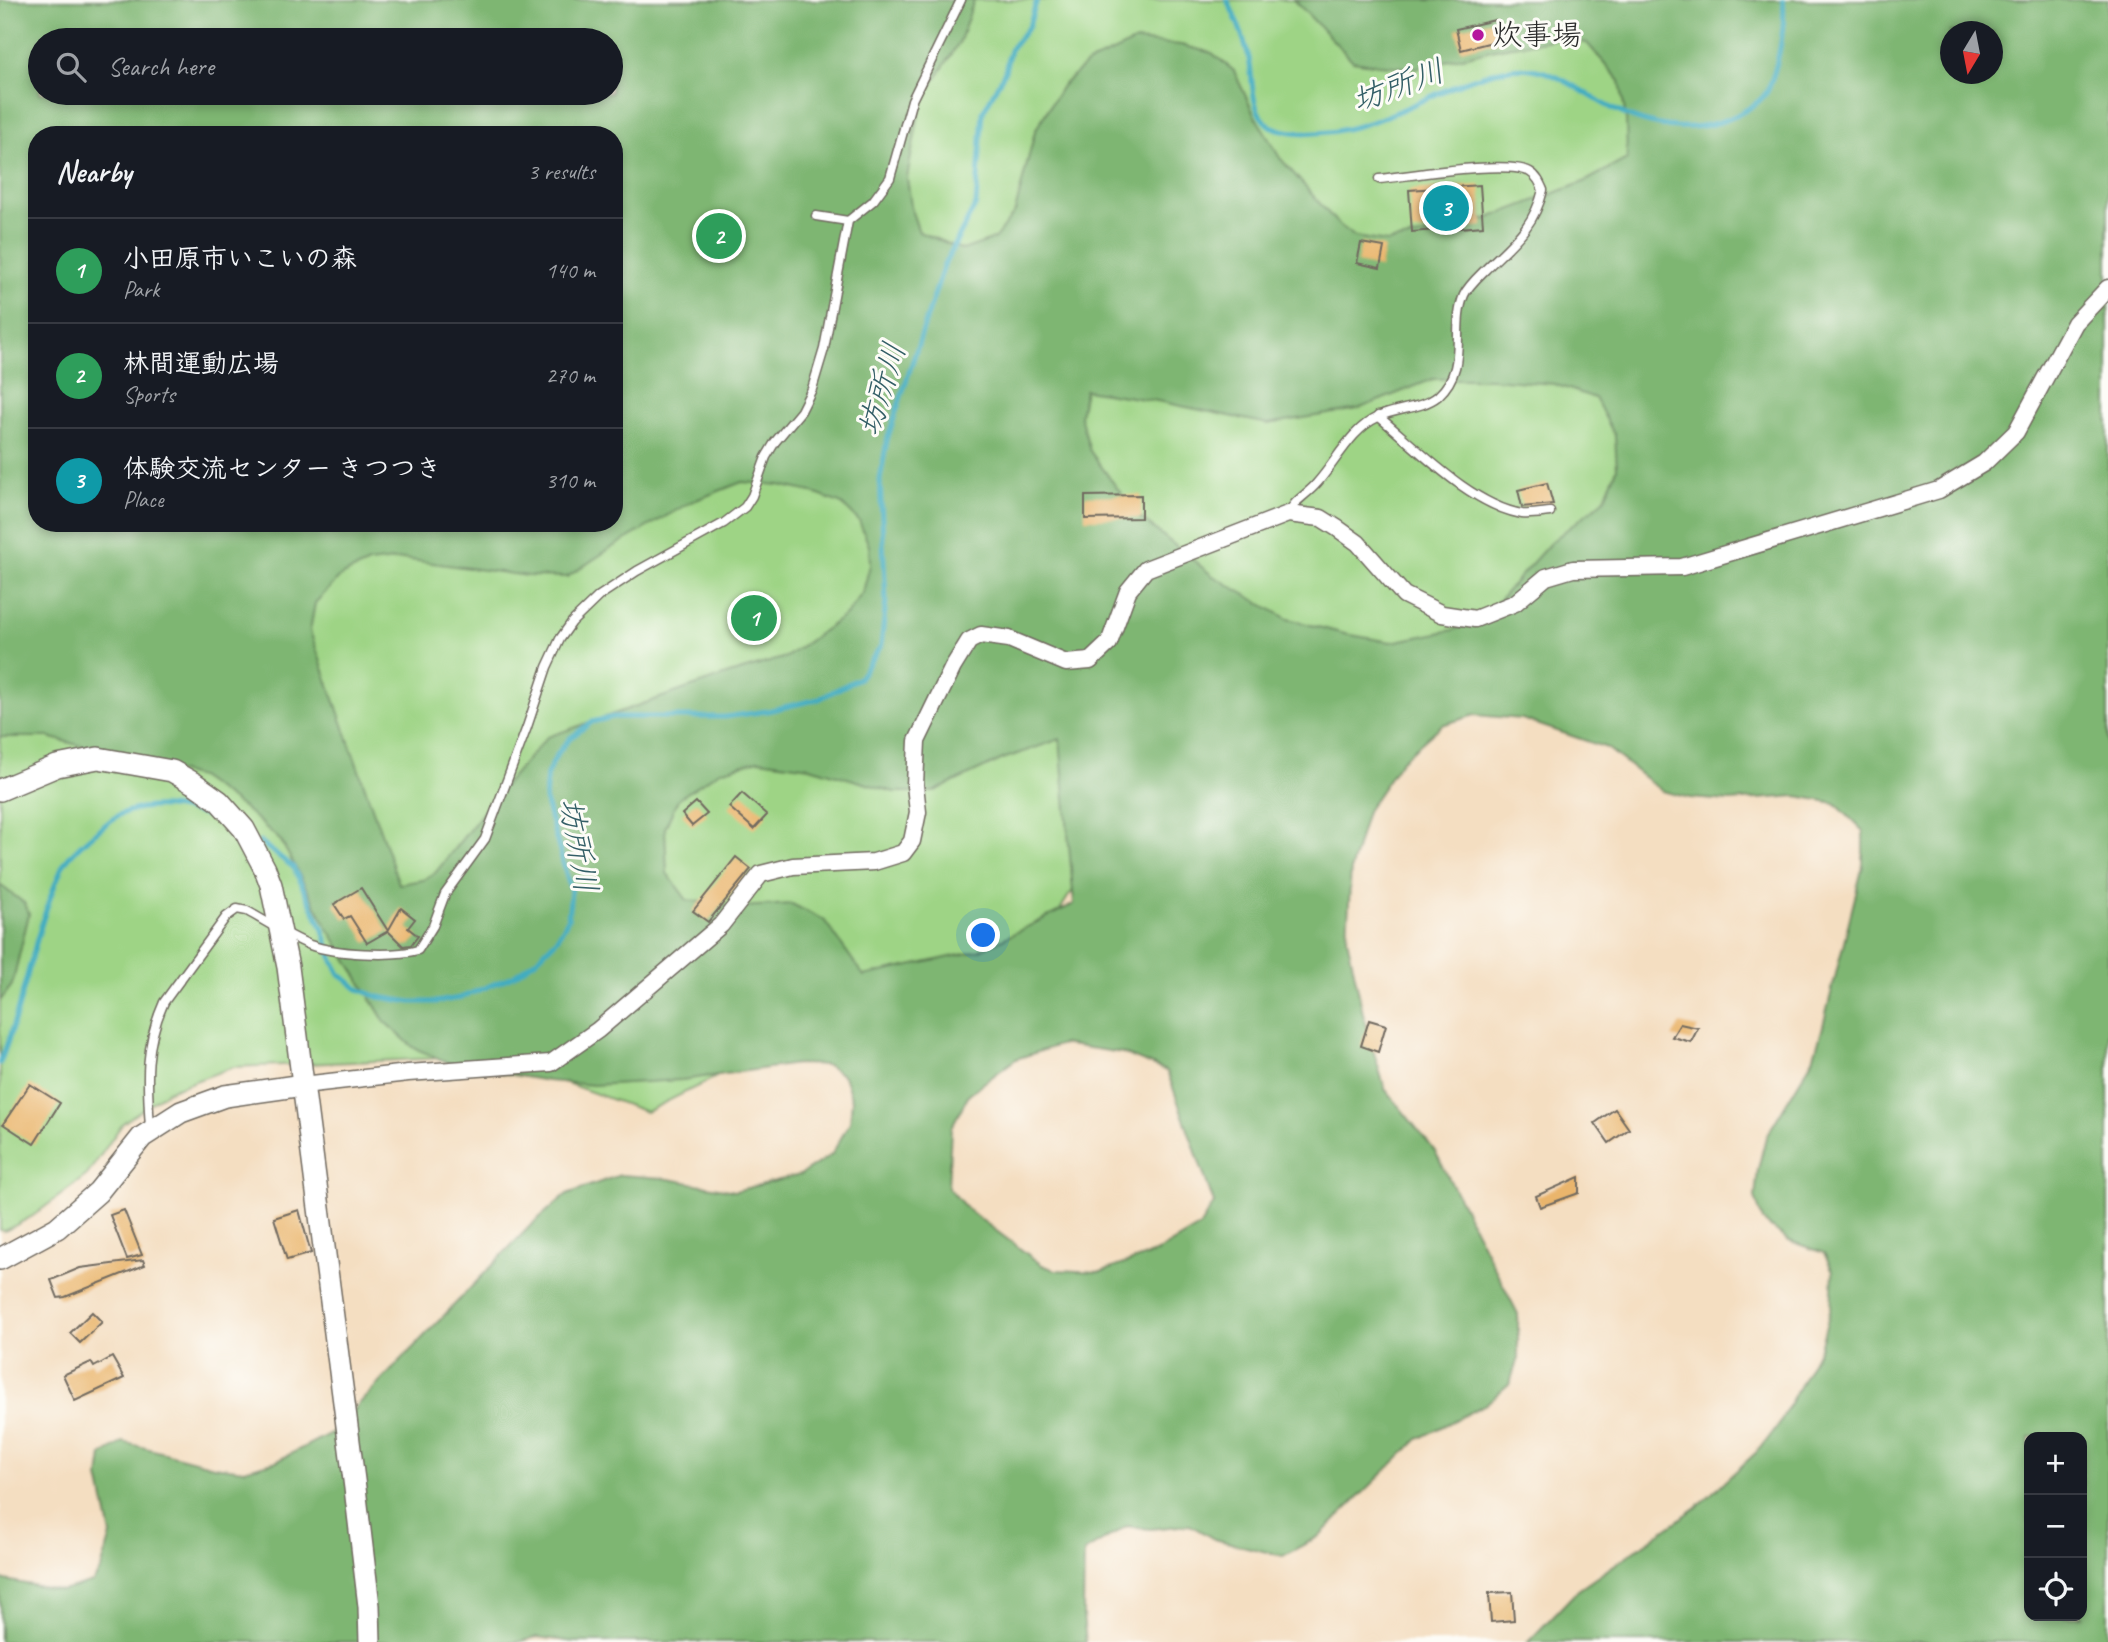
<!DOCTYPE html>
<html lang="en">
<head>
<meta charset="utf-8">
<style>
  :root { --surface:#171b24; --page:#20242c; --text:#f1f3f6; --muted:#9ea1a6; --line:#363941; --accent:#7c3aed }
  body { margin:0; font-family:Caveat,"Klee One",sans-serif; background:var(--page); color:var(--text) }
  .controls { position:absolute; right:21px; bottom:21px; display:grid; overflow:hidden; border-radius:14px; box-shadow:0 4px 10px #0003 }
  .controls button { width:63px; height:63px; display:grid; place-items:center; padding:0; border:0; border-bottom:2px solid var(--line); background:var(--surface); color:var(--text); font:35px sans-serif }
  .compass { position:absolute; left:1940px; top:21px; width:63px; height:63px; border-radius:50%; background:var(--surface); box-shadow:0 4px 10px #0003; rotate:190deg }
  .you { position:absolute; left:984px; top:936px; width:24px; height:24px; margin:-18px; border:5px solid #fff; border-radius:50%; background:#1a73e8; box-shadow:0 0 0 10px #1a73e833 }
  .badge { display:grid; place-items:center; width:46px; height:46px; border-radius:50%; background:var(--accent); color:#fff; font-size:23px; font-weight:700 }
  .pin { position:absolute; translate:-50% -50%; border:4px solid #fff; box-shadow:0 2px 7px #0006 }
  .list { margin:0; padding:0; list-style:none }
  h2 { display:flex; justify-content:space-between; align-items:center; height:91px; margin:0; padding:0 28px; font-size:30px }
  h2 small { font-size:23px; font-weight:400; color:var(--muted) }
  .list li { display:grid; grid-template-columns:46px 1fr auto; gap:21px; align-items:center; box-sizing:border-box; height:105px; padding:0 28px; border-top:2px solid var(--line) }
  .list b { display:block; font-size:26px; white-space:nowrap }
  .list p { margin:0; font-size:23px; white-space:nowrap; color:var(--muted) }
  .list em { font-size:23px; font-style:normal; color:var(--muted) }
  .icon { flex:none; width:38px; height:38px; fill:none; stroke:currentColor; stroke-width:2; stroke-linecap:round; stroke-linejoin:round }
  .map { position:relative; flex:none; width:2108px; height:1642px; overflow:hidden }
  .search { position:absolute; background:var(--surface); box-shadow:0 4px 10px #0003; left:28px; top:28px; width:595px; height:77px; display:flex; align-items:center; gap:18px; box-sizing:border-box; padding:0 24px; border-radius:38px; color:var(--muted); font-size:26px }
  .panel { position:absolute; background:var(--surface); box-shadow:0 4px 10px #0003; left:28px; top:126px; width:595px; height:406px; border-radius:28px }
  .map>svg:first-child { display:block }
  .green { fill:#9ed485; stroke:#648058; stroke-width:2; fill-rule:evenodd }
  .forest { fill:#7eb672; stroke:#54704e; stroke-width:2; fill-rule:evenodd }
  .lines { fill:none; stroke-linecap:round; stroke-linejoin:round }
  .stream { stroke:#41acc1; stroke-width:5 }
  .building { fill:#eab56c }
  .service-casing { stroke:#716a60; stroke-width:11 }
  .minor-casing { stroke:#716a60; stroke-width:19 }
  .tertiary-casing { stroke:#716a60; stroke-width:24 }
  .service { stroke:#fff; stroke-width:8 }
  .minor { stroke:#fff; stroke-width:16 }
  .tertiary { stroke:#fff; stroke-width:21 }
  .poi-dot { fill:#b5179e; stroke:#fdfcf7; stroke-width:2.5 }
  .labels { text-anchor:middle; stroke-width:6; stroke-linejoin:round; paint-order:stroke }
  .poi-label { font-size:30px; fill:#2b2b2b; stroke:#fdfcf7; text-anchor:start }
  .water-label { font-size:32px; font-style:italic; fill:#345f67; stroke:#fdfcf7 }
</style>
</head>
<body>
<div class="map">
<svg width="2108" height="1642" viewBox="0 0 2108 1642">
  <rect width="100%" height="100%" fill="#fdfcf7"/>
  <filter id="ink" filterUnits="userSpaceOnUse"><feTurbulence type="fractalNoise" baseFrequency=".0143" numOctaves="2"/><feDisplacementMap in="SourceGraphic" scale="14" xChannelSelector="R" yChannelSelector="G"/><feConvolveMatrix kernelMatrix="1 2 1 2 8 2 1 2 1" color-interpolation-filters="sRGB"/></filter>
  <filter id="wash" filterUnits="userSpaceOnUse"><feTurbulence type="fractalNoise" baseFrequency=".00686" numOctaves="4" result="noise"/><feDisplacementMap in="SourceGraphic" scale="28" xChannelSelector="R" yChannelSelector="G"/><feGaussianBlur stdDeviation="1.57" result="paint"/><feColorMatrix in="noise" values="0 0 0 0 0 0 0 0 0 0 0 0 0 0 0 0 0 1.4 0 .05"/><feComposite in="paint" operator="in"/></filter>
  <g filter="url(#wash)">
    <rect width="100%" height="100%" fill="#f4dec1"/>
    <!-- green -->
    <path class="green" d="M0,0H2108L1500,652L1109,841L1068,897L1048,929L774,1048L646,1112L492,1056L233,1067L168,1091L123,1123L87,1175L33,1216L5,1231L0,1230ZM1951,32H1993V74H1951ZM40,40H611V93H40ZM37,135H614V523H37Z"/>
    <!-- forest -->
    <g class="forest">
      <path d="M0,0H974L960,41L921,102L907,178L912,212L919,232L963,250L994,239L1015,212L1035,131L1062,86L1086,64L1136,41L1181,45L1212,53L1234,71L1255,116L1280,158L1337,223L1355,237L1387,242L1421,236L1486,219L1584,182L1627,159L1626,119L1620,81L1587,43L1557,39L1500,48L1416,68L1379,65L1353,61L1294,0H2108V1642H1528L1577,1591L1697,1507L1761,1448L1779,1424L1820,1347L1831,1308L1833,1271L1824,1253L1787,1240L1763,1221L1755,1197L1758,1169L1766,1137L1813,1059L1822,1030L1863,865V831L1835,803L1797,796L1730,801L1690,798L1662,791L1607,748L1522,719L1475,715L1442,725L1401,761L1367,811L1351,868L1347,938L1365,1023L1385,1089L1435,1151L1518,1314V1358L1510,1383L1486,1404L1418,1439L1318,1537L1283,1556L1214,1539L1190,1525L1150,1529L1127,1526L1084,1552L1083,1615L1086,1642H574L537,1637L519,1642H0V1579L62,1591L93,1582L101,1569L111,1535L99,1477L102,1455L123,1442L214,1466L244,1470L277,1461L331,1433L531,1225L567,1194L620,1175L663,1178L735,1191L800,1175L832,1154L850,1122L852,1100L844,1076L827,1065L797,1064L682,1080L593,1085L548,1081L454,1065L414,1048L385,1022L329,930L281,841L245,809L199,777L48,737H0ZM1951,32H1993V74H1951ZM40,40H611V93H40ZM37,135H614V523H37ZM1433,379H1491L1554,384L1595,398L1615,436L1617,469L1604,500L1551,542L1482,619L1453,630L1391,642L1345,634L1288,619L1213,576L1137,515L1090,451L1080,416L1085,390L1157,401L1268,424L1358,409ZM742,482L779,485L811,492L842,504L859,521L869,546L870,565L863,592L847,614L786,657L729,674L547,737L503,787L436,872L423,880L399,884L310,631L315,603L342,575L369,563L403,559L528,576L567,577L611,548L691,502ZM1060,739L1074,904L978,951L864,976L824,920L792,904L740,907L687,900L667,873L665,828L678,799L720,771L759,760L810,767L894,792H933L1003,759ZM1062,1044L1122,1053L1167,1071L1214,1203L1199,1227L1155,1253L1101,1272L1055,1270L1042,1265L967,1209L948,1187L951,1128L969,1094L1016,1059ZM2029,1437H2082V1616H2029Z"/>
      <path d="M0,885L24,903L29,914L12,985L0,1001Z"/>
    </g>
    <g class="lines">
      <!-- stream -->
      <g class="stream">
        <path d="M1227,0C1236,17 1243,36 1248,54C1254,75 1249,110 1268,124C1274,129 1285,131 1293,132C1370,142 1432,85 1504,70C1545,61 1573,87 1606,105C1650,130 1702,137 1746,110C1753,106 1762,99 1766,93C1778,70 1786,25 1783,0"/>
        <path d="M260,842L293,867L322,927L333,961L340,974L358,989L379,997L411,1002H436L460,998L513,976L536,960L557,939L568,919L571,891L545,799L547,774L557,754L570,738L592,722L613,717H725L767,711L819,699L859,678L881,646L886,601L880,480L887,440L944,265L976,204L983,112L1005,71L1010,50L1029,26L1037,0"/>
        <path d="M0,1063C25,1000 34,931 62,868C68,855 84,842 95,833C103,827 112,818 121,814C155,799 199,809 230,826"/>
      </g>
    </g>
    <g id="blocks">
      <!-- building -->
      <g class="building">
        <path d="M1495,20L1500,40L1461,50L1456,29Z"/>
        <path d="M1480,185L1483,226L1412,232L1409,190Z"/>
        <path d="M1361,243L1384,247L1380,268L1357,263Z"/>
        <path d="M1547,483L1553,504L1522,507L1518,490Z"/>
        <path d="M1141,495V518L1085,519V496Z"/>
        <path d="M742,793L767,815L754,829L729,807Z"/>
        <path d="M696,802L707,814L692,826L682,814Z"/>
        <path d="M736,857L751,869L708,922L693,911Z"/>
        <path d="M361,888L388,931L367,943L350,916L344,919L334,904Z"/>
        <path d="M401,908L415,919L408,928L418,936L411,945L403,946L388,931Z"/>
        <path d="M1369,1020L1386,1025L1378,1052L1361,1046Z"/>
        <path d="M1680,1024L1698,1028L1691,1042L1672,1037Z"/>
        <path d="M30,1084L60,1103L34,1144L3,1124Z"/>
        <path d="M1615,1109L1629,1129L1609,1143L1595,1123Z"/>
        <path d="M1579,1177V1193L1540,1207L1536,1196Z"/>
        <path d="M124,1210L142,1255L127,1259L110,1215Z"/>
        <path d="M299,1210L311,1253L287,1260L274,1218Z"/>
        <path d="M143,1260L145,1265L65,1297L58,1298L51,1280L80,1268Z"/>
        <path d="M92,1312L102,1322L80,1343L70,1333Z"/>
        <path d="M112,1357L124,1378L75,1401L63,1375L91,1362L94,1367Z"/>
        <path d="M1512,1592L1514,1620L1491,1622L1489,1593Z"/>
      </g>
    </g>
  </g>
  <g filter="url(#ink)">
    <use href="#blocks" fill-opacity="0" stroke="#716a60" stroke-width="2"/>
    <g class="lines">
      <!-- service casing -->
      <g class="service-casing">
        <g id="service">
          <path d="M816,216L848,221"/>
          <path d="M1378,416C1418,449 1471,505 1522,514C1531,515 1541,513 1550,512"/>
          <path d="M1288,514C1295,499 1307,495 1317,483C1336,462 1351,429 1378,417C1396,408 1422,409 1438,396C1470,367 1450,328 1464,295C1468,286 1478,277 1485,270C1511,244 1534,228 1543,190C1540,183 1537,176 1530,172C1508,159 1409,176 1379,179"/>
          <path d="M150,1128C147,1081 144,1047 164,1002L226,917L237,909L247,911C267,922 288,936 310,945C335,954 393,957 418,950L433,926L445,894L485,839L527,727L547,667L560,639L572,622L599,596L637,571L724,523L745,507L752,496L766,457L775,442L801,411L812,389L824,349L848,221L873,201L890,178L912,100L961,0"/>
        </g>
      </g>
      <!-- minor casing -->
      <g class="minor-casing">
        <path id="minor" d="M303,1085L408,1073L551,1063L598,1030L721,925L761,874L793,866L874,862L903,853L912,841L918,812L915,785L917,741L953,667L969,641L981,635L1009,639L1066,663L1090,661L1109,643L1128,591L1146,569L1288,514L1321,518L1337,528L1358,543L1404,595L1442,614L1475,619L1515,603L1546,577L1573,569L1682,567L1939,490L1984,463L2016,432L2075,323L2108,288"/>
      </g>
      <!-- tertiary casing -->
      <g class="tertiary-casing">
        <g id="tertiary">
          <path d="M0,790L57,766L98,758L172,771L195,784L219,801L244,829L265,869L271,885L288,967L355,1488L369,1606L370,1642"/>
          <path d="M0,1259L57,1228L98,1192L142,1137L181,1112L225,1096L303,1085"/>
        </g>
      </g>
      <!-- service -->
      <use href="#service" class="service"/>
      <!-- minor -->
      <use href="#minor" class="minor"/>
      <!-- tertiary -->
      <use href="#tertiary" class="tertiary"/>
    </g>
  </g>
  <!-- markers -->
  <circle class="poi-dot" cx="1478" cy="35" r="7"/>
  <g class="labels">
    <!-- poi labels -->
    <g class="poi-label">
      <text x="1492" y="45">炊事場</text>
    </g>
    <!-- water labels -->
    <g class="water-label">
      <text transform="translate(1398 85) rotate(-20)" y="11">坊所川</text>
      <text transform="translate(881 389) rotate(-73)" y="11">坊所川</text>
      <text transform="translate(579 845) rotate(80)" y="11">坊所川</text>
    </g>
  </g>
</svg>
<div class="controls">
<button>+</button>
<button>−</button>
<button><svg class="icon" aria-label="locate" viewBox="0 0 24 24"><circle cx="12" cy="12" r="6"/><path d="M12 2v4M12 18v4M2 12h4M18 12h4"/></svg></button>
</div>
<svg class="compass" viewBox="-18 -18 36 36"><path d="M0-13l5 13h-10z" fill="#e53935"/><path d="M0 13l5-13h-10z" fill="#9ea1a6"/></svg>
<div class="you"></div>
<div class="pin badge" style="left:754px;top:618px;background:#2e9e5b">1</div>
<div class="pin badge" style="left:719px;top:236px;background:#2e9e5b">2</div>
<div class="pin badge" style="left:1446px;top:208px;background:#0f9aa8">3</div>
<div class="search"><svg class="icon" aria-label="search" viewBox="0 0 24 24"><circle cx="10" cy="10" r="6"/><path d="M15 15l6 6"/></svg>Search here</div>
<section class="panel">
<h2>Nearby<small>3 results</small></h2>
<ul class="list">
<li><span class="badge" style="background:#2e9e5b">1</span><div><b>小田原市いこいの森</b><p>Park</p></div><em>140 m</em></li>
<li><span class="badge" style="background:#2e9e5b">2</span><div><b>林間運動広場</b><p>Sports</p></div><em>270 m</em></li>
<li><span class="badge" style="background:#0f9aa8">3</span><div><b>体験交流センター きつつき</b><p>Place</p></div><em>310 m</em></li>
</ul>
</section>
</div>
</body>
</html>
